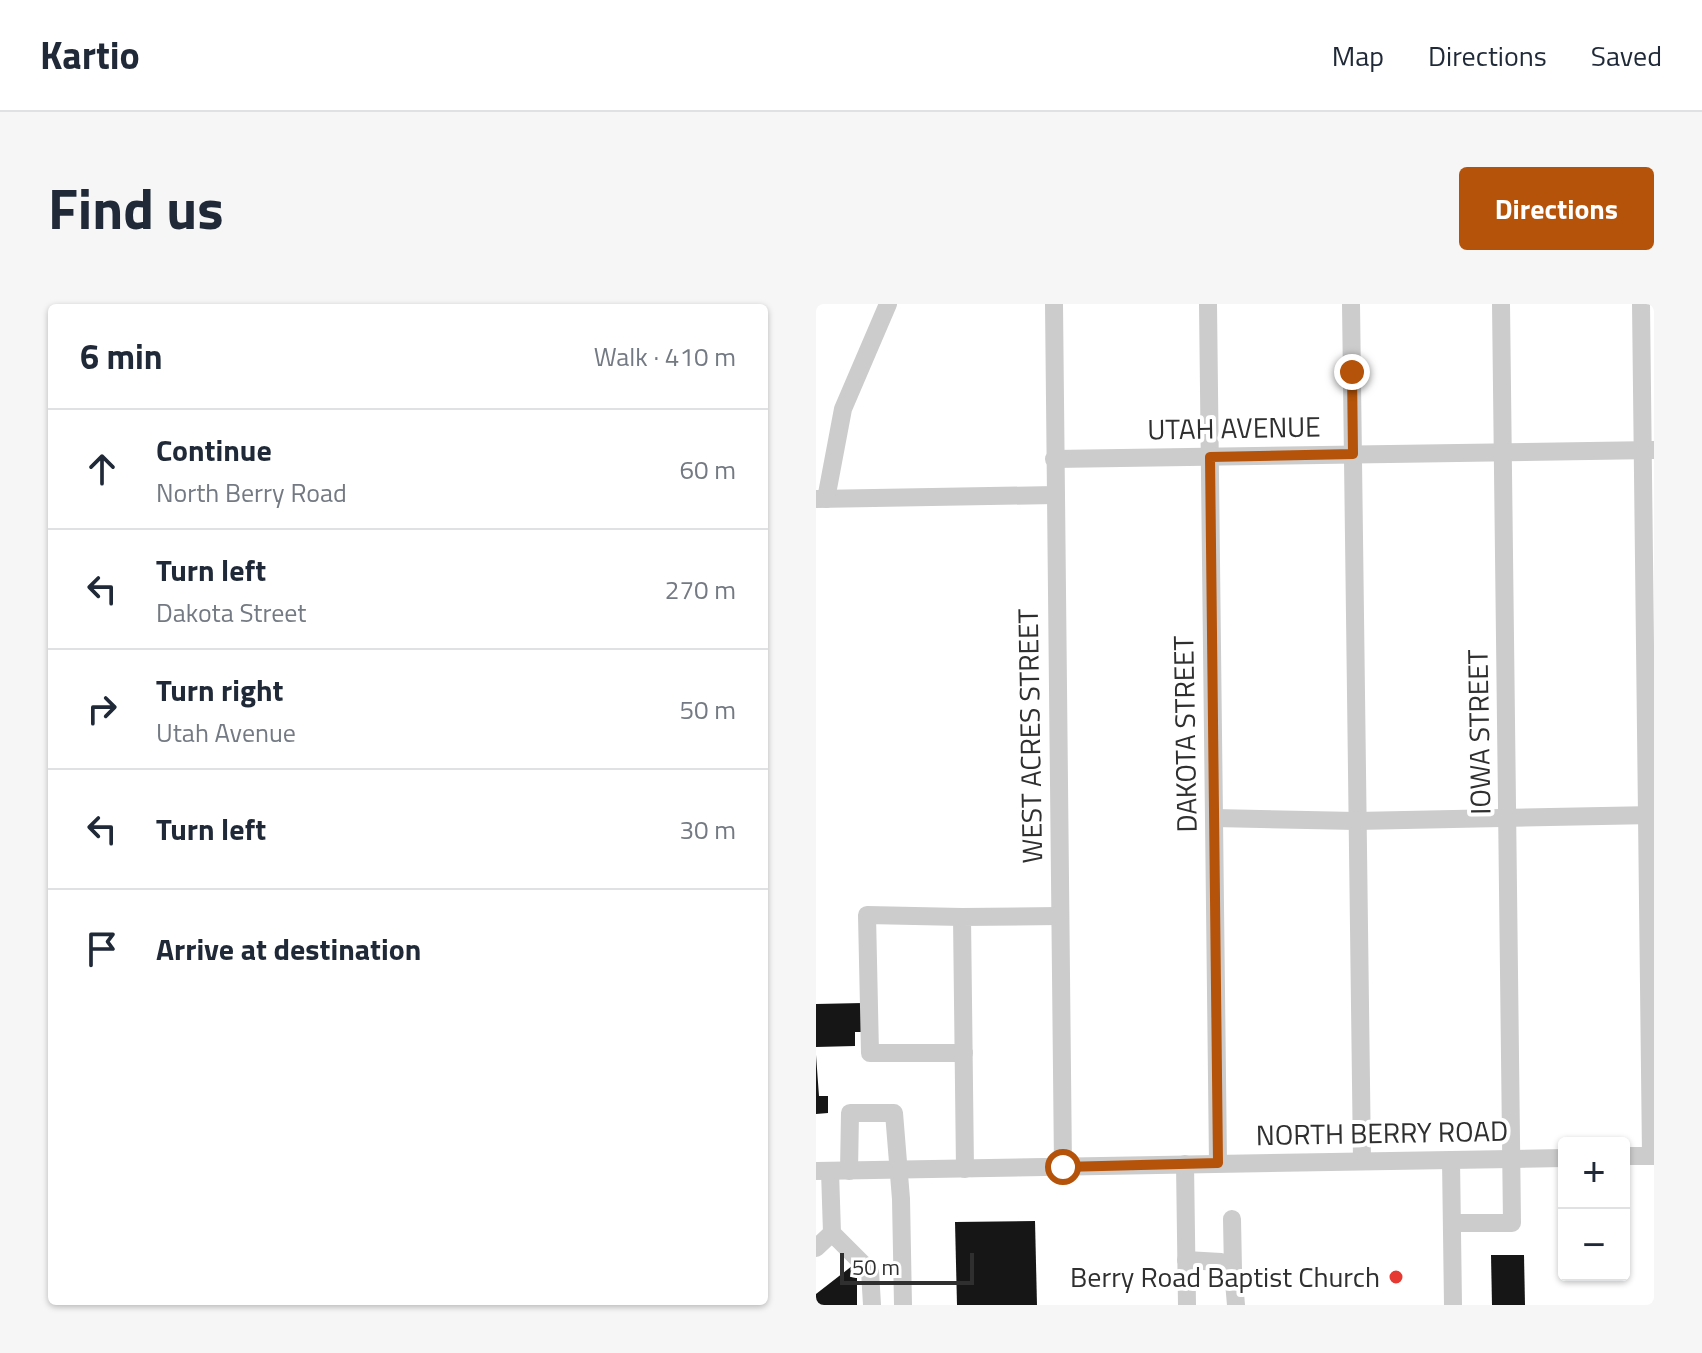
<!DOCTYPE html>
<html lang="en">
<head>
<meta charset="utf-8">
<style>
  :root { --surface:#fff; --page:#f6f6f7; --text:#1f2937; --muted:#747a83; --line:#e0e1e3; --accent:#b45309 }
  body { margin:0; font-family:"Titillium Web",sans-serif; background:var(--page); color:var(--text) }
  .controls { position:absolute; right:24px; bottom:24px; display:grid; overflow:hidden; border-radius:8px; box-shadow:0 2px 6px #0004 }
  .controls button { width:72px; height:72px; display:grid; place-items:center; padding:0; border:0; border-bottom:2px solid var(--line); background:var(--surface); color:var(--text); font:40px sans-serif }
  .scale { position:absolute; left:24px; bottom:20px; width:134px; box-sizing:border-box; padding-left:8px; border:4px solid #2f2f2f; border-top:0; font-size:22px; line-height:28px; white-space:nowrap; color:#2f2f2f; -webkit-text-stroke:6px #fff; paint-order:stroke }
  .stop { position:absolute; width:24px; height:24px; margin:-18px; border:6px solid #b45309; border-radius:50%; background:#fff }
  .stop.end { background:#b45309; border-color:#fff; box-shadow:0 2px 8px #0008 }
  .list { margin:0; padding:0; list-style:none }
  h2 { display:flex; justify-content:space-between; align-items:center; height:104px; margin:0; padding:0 32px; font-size:34px }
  h2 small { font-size:26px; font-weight:400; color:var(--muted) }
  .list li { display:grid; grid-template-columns:52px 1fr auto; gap:24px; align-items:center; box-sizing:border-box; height:120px; padding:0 32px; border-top:2px solid var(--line) }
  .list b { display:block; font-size:30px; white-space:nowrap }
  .list p { margin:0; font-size:26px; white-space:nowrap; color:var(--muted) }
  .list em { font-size:26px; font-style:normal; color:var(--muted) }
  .icon { flex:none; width:44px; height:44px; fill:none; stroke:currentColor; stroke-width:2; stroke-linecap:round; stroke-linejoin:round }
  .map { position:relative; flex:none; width:838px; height:1001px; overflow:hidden; border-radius:8px }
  header { display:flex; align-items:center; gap:48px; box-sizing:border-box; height:112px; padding:0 40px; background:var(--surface); border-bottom:2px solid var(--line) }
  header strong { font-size:38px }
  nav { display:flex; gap:44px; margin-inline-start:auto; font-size:28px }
  .intro { display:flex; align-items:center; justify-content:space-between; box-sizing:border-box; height:192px; padding:0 48px }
  h1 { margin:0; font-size:56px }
  .button { padding:20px 36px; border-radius:8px; background:var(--accent); color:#fff; font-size:28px; font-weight:700 }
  main { display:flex; gap:48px; padding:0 48px }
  aside { flex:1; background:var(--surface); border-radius:8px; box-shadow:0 2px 6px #0004 }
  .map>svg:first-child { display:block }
  .building { fill:#161616 }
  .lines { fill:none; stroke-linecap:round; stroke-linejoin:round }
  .minor { stroke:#ccc; stroke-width:18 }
  .route { stroke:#b45309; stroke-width:10 }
  .poi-dot { fill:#e53932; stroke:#fff; stroke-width:3 }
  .labels { text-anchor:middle; stroke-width:8; stroke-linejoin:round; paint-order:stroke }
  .street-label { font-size:28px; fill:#2f2f2f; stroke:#fff }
  .poi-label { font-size:28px; fill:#2f2f2f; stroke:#fff; text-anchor:end }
</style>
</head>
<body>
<header>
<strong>Kartio</strong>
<nav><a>Map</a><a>Directions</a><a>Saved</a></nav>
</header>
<div class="intro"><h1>Find us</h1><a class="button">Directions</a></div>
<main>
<aside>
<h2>6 min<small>Walk · 410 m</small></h2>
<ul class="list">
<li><svg class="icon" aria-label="ahead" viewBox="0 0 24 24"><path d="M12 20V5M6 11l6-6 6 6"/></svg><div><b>Continue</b><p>North Berry Road</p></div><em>60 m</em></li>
<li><svg class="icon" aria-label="left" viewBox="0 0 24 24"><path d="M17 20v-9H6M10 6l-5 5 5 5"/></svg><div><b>Turn left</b><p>Dakota Street</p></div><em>270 m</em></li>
<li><svg class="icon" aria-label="right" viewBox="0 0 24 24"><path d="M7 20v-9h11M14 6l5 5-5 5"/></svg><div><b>Turn right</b><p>Utah Avenue</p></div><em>50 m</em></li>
<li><svg class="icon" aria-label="left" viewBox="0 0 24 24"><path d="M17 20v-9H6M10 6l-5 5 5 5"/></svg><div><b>Turn left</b></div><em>30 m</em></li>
<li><svg class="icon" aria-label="arrive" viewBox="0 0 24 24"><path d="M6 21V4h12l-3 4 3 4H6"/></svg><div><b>Arrive at destination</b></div></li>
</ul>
</aside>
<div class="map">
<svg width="838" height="1001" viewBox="0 0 838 1001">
  <rect width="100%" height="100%" fill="#fff"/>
  <!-- building -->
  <g class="building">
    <path d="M47,699L48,728H39V742L0,743V700Z"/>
    <path d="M0,751L3,792H12V809L0,810Z"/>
    <path d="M219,917L221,1001H141L139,918Z"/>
    <path d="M675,951H708L709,1001H676Z"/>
    <path d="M36,962L41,969V1001H0V990Z"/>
  </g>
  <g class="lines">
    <!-- minor -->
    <g class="minor">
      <path d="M238,0L247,863"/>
      <path d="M392,0L402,859"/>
      <path d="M535,0L546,857"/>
      <path d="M825,0L835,852"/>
      <path d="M238,155L838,146"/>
      <path d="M0,195L239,191"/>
      <path d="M10,195L27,105L72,0"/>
      <path d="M398,514L540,517L838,511"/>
      <path d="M146,613L51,611L54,749H148"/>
      <path d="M808,852H838"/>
      <path d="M635,856L637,1001"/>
      <path d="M369,860L371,1001"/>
      <path d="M149,865L146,613L244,612"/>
      <path d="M0,867L748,854"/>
      <path d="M14,867L16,929L54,967L56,1001"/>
      <path d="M33,867L34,809H78L85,895L87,1001"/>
      <path d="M416,915L417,966"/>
      <path d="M636,919H696L685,0"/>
      <path d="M0,944L16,929"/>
      <path d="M370,956L405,958L417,966L420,1001"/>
    </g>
  </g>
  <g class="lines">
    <!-- route -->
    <path class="route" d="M247,863L402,859L394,153L537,150L536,68"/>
  </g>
  <!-- markers -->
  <circle class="poi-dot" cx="580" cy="973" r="8"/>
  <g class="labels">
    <!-- street labels -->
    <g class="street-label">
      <text transform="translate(418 124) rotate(-1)" y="10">UTAH AVENUE</text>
      <text transform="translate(663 428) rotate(-91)" y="10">IOWA STREET</text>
      <text transform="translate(369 430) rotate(-91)" y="10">DAKOTA STREET</text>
      <text transform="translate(214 432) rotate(-91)" y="10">WEST ACRES STREET</text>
      <text transform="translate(566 829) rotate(-1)" y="10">NORTH BERRY ROAD</text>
    </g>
    <!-- poi labels -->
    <g class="poi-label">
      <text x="564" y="983">Berry Road Baptist Church</text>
    </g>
  </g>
</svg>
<div class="controls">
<button>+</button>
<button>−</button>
</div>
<div class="scale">50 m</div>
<div class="stop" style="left:247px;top:863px"></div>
<div class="stop end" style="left:536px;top:68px"></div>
</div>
</main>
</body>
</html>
